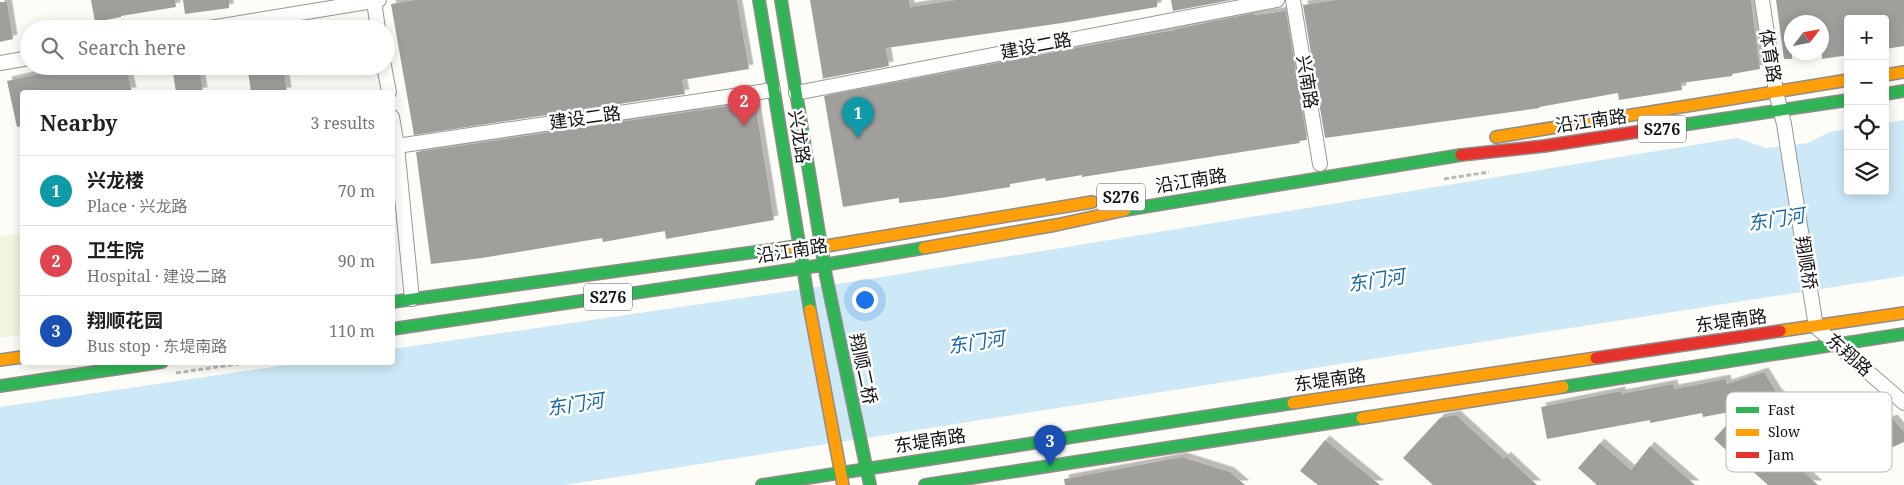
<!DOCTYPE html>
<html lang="en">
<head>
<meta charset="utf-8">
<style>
  :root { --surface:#fff; --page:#f6f6f6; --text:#222; --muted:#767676; --line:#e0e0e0; --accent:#d93025 }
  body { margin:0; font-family:"Noto Serif","Noto Sans SC",serif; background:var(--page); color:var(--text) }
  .controls { position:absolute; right:15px; top:15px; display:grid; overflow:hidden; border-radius:5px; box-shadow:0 2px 12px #0003 }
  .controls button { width:45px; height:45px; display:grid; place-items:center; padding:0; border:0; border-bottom:1px solid var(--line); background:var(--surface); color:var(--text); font:25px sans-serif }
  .compass { position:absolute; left:1784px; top:15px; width:45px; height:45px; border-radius:50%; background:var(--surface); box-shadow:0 2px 12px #0003; rotate:58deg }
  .you { position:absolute; left:864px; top:299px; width:18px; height:18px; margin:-12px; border:4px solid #fff; border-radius:50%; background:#1a73e8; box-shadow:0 0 0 8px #1a73e833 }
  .badge { display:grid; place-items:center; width:32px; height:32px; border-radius:50%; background:var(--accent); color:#fff; font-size:16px; font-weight:700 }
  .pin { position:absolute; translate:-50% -41px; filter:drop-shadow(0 1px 2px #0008) }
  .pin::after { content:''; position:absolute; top:26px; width:18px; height:15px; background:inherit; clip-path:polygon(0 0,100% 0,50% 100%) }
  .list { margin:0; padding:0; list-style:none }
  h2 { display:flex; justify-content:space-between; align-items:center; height:65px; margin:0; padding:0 20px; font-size:21px }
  h2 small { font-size:16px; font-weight:400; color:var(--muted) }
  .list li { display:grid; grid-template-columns:32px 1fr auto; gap:15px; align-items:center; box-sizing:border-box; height:70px; padding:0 20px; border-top:1px solid var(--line) }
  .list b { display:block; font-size:19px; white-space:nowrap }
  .list p { margin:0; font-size:16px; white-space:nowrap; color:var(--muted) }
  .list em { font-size:16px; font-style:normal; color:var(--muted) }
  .icon { flex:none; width:28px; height:28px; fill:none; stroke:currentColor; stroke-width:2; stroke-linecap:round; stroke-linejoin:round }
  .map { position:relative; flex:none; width:1904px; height:485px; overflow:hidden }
  .search { position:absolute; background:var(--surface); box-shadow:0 2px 12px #0003; left:20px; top:20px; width:375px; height:55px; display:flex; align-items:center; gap:12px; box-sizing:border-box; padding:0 18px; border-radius:28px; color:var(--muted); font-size:19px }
  .panel { position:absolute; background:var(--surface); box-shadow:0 2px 12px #0003; left:20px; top:90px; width:375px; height:275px; border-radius:5px }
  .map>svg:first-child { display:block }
  .pitch { fill:#f0f6e1 }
  .water { fill:#cde8f7 }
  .building { fill:#a19f9c; filter:url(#shadow) }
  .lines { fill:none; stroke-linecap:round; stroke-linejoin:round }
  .street-casing { stroke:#979795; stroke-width:16 }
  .fast-casing { stroke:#8e8d8b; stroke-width:14 }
  .slow-casing { stroke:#8e8d8b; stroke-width:14 }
  .jam-casing { stroke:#8e8d8b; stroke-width:14 }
  .path { stroke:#b9b9b8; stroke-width:3; stroke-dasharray:5 2.5; stroke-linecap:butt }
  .street { stroke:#fffffe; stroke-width:14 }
  .fast { stroke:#30b455; stroke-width:11 }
  .slow { stroke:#ff9f0a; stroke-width:11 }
  .jam { stroke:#e5322d; stroke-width:11 }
  .labels { text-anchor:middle; stroke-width:5; stroke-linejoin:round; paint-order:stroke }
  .shield { fill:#fff; stroke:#585858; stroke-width:1 }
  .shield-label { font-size:16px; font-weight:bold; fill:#111 }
  .street-label { font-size:18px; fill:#111; stroke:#fff }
  .water-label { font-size:19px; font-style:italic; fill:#1768a6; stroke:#fff }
  .key { fill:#fff; stroke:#b8b8b8; stroke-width:1 }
  .key-label { font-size:14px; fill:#111 }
</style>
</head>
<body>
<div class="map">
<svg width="1904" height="485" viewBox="0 0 1904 485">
  <defs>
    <filter id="shadow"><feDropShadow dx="4.5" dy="-4.5" stdDeviation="0" flood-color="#0004"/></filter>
  </defs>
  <rect width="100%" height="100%" fill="#fdfcf7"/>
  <!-- pitch -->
  <path class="pitch" d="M22,233V335L0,338V236Z"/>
  <!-- water -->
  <path class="water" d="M1904,120V276L565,485H0V407L300,363L392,362L393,349L857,281L1737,138L1766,148L1808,143L1830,132L1848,129V191H1885V123Z"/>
  <!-- building -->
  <g class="building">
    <path d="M91,0H175L176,7L121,16V17L95,22Z"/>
    <path d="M183,0H229V8L185,14Z"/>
    <path d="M415,0H737L749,69L682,80L685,94L414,135L391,4Z"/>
    <path d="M810,0H909L910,7L956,0H1157V7L1062,23L886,48L889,66L821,79L823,78Z"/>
    <path d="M1171,0H1231L1173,11Z"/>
    <path d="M1336,0H1751L1760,69L1732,74V76L1681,83L1682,90L1619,100L1618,93L1539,107L1540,108L1325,138L1303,5Z"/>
    <path d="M1776,0H1904V46L1885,49V19H1848V55L1822,59V22H1792V59H1784Z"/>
    <path d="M0,2H7L13,39L0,42Z"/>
    <path d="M1286,11L1307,140L1299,141L1300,143L1082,177V175L1046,181L1045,178L1010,184V187L941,198L899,203V198L843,207L824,96L1139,36L1176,30V29L1254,13L1255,15Z"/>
    <path d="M75,66H126L132,92H22V126L17,127L7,81Z"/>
    <path d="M179,66H199L203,92H176L172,67Z"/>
    <path d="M283,66L287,92H251L248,71Z"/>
    <path d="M755,102L774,220L666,239L665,231L603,242L602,238L482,258L431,264L416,152Z"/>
    <path d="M1764,372L1777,393L1806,420L1839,432L1863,429L1893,419L1904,432V442L1870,457L1851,458L1824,456L1758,431L1818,485H1768L1739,459L1737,460L1714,439L1740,410L1703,417L1702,413L1650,423V420L1547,439L1541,407L1621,391V394L1673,384L1674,389L1726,379L1727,384Z"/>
    <path d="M1456,415L1504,459L1506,456L1537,485H1433L1403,458L1440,418Z"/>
    <path d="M1325,440L1380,485H1318L1300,471Z"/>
    <path d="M1600,443L1631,470L1650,446L1695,485H1597L1578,468Z"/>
    <path d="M1182,457L1230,472L1245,485H1065L1064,479Z"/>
  </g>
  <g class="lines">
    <!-- street casing -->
    <g class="street-casing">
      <g id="street">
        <path d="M1293,0L1320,164"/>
        <path d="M1762,0L1776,92L1784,124L1816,327L1904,403"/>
        <path d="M374,1L378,29"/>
        <path d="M204,29L379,0"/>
        <path d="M0,63L29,58"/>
        <path d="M384,66L389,92"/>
        <path d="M796,93L1277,0"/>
        <path d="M392,117L397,146L412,299"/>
        <path d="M397,146L773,90"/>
      </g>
    </g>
    <!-- fast casing -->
    <g class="fast-casing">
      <g id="fast">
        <path d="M759,0L810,310"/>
        <path d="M781,0L826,276L870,485"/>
        <path d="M1885,94L1904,91"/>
        <path d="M1662,128L1848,100"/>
        <path d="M1125,210L1461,155"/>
        <path d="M392,302L791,247"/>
        <path d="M392,329L823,265L924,248"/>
        <path d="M0,386L162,362"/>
        <path d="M1563,387L1904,334"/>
        <path d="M762,485L1293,403"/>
        <path d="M925,485L1362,418"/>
      </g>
    </g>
    <!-- slow casing -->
    <g class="slow-casing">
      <g id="slow">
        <path d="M1885,75L1904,72"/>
        <path d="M1496,137L1848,80"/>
        <path d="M791,247H820L1092,202"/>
        <path d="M924,248L1056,225L1125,210"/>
        <path d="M810,310L843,485"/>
        <path d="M1780,331L1904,313"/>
        <path d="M0,360L22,357"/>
        <path d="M1293,403L1596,358"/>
        <path d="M1362,418L1563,387"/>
      </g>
    </g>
    <!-- jam casing -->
    <g class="jam-casing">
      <g id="jam">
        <path d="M1461,155L1544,146L1662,128"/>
        <path d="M1596,358L1780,331"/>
      </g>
    </g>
    <!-- path -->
    <g class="path">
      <path d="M1444,179L1489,172"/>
      <path d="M176,373L251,362"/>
    </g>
    <!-- street -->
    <use href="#street" class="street"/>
    <!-- fast -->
    <use href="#fast" class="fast"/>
    <!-- slow -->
    <use href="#slow" class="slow"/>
    <!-- jam -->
    <use href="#jam" class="jam"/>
  </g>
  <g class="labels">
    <!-- shield labels -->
    <g class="shield">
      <rect x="1638" y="115.5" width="48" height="27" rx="4"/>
      <rect x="1097" y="183.5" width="48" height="27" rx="4"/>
      <rect x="584" y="283.5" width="48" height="27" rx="4"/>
    </g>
    <g class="shield-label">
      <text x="1662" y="135">S276</text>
      <text x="1121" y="203">S276</text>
      <text x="608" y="303">S276</text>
    </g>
    <!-- street labels -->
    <g class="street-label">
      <text transform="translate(1036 46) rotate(-11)" y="6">建设二路</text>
      <text transform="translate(1770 56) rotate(81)" y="6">体育路</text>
      <text transform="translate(1307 82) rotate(81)" y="6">兴南路</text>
      <text transform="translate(585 118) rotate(-8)" y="6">建设二路</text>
      <text transform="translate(1591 121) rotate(-8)" y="6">沿江南路</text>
      <text transform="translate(799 137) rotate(81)" y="6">兴龙路</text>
      <text transform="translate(1191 181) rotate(-9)" y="6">沿江南路</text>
      <text transform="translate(792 251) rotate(-9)" y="6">沿江南路</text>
      <text transform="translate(1806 263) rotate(81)" y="6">翔顺桥</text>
      <text transform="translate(1731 321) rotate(-8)" y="6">东堤南路</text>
      <text transform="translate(1849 355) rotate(41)" y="6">东翔路</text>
      <text transform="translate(863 369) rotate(78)" y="6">翔顺二桥</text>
      <text transform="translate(1330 380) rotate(-8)" y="6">东堤南路</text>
      <text transform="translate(930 441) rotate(-9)" y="6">东堤南路</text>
    </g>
    <!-- water labels -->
    <g class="water-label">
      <text transform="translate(1776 219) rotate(-9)" y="7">东门河</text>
      <text transform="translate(1376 280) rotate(-9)" y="7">东门河</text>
      <text transform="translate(976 342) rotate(-9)" y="7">东门河</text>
      <text transform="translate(575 404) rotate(-9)" y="7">东门河</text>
    </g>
  </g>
  <!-- legend -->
  <rect x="1726" y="392" width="166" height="80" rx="8" class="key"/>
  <rect x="1736" y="407" width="23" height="6" fill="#30b455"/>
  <rect x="1736" y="429" width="23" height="7" fill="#ff9f0a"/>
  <rect x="1736" y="452" width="23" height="6" fill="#e5322d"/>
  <g class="key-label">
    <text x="1768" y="415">Fast</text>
    <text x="1768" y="437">Slow</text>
    <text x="1768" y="460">Jam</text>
  </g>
</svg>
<div class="controls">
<button>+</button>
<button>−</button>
<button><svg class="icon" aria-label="locate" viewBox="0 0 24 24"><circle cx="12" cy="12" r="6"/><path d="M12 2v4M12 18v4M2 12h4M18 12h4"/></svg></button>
<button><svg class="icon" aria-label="layers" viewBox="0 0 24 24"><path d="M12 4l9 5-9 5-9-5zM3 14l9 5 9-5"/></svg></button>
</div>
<svg class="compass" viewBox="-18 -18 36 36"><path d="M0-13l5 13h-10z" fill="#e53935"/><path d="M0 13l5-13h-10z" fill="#767676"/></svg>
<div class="you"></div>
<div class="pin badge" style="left:858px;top:138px;background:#0f9aa8">1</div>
<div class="pin badge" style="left:744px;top:126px;background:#e0444e">2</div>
<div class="pin badge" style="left:1050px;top:466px;background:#1a4fb4">3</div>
<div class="search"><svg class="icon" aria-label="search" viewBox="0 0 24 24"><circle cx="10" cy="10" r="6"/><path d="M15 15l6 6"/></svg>Search here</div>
<section class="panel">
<h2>Nearby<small>3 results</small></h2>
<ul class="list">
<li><span class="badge" style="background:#0f9aa8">1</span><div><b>兴龙楼</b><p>Place · 兴龙路</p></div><em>70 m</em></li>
<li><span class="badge" style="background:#e0444e">2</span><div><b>卫生院</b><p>Hospital · 建设二路</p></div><em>90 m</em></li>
<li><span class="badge" style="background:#1a4fb4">3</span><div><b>翔顺花园</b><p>Bus stop · 东堤南路</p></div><em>110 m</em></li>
</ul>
</section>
</div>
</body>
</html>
